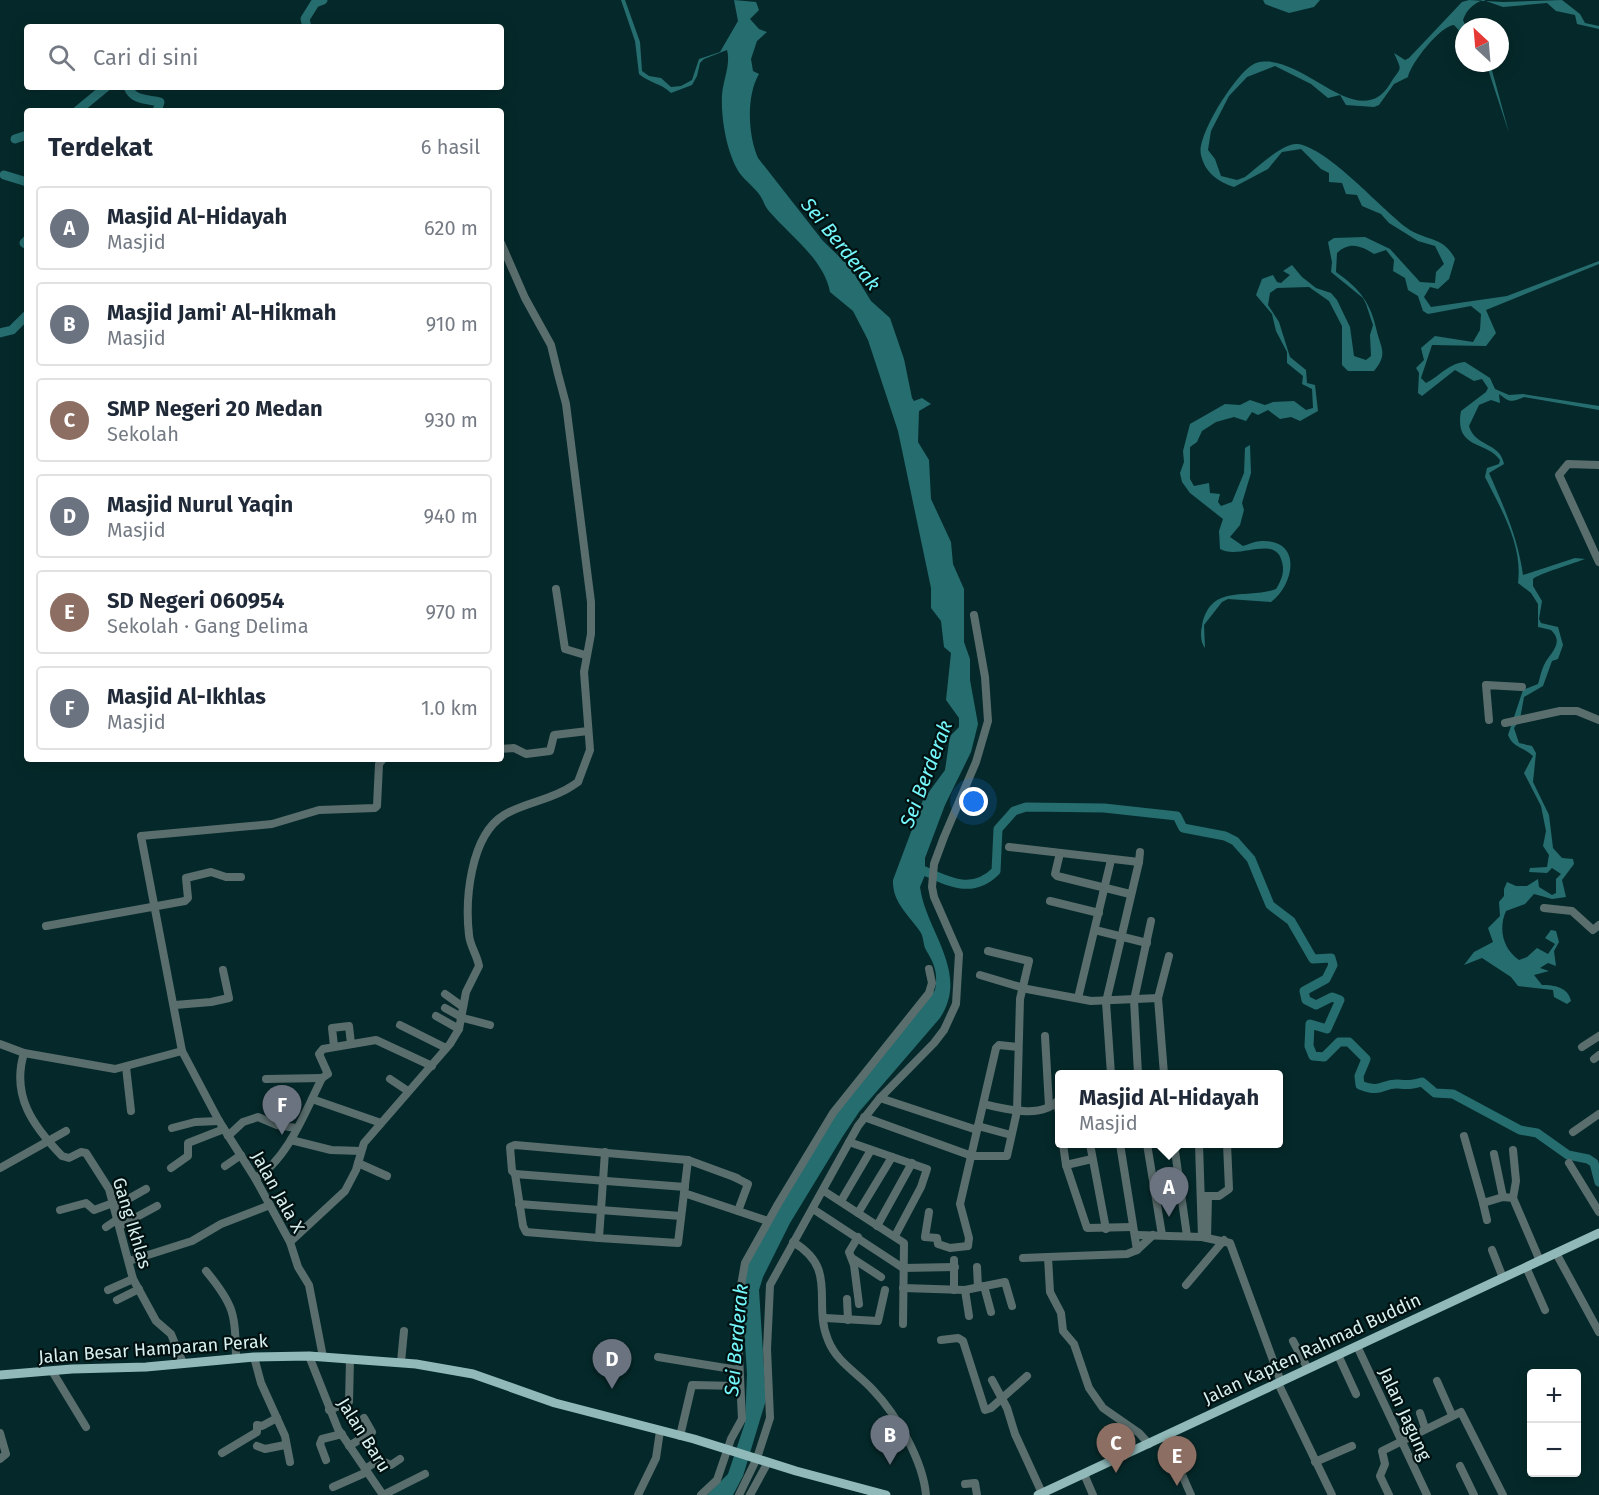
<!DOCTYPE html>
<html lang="id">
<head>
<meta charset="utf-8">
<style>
  :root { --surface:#fff; --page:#f6f6f7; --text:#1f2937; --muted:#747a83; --line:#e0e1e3; --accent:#805f3f }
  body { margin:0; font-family:"Fira Sans",sans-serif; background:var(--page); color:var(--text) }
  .controls { position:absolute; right:18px; bottom:18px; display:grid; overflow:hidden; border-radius:6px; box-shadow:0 3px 15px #0003 }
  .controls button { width:54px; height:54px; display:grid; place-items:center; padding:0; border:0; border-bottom:2px solid var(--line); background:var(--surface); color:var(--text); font:30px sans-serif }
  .compass { position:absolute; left:1455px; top:18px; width:54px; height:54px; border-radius:50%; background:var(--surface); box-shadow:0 3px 15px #0003; rotate:334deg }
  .you { position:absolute; left:974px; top:802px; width:21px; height:21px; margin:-15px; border:4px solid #fff; border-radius:50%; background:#1a73e8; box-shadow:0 0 0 9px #1a73e833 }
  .badge { display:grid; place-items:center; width:39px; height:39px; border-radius:50%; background:var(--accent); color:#fff; font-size:20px; font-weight:700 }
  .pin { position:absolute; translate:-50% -50px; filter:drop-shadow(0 2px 3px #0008) }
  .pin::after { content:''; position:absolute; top:32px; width:21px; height:18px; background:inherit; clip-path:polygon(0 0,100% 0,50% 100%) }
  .popup { position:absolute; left:1055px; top:1070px; width:228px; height:78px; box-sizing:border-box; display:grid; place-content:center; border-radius:6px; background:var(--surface); filter:drop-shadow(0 2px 4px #0005); font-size:20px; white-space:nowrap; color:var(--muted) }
  .popup b { font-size:22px; color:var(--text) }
  .popup::after { content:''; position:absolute; left:50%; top:100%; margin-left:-12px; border:12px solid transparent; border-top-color:var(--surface) }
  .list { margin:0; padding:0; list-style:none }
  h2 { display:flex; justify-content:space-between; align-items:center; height:78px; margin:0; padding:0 24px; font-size:26px }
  h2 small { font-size:20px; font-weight:400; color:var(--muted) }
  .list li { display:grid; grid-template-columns:39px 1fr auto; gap:18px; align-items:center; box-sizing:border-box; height:84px; margin:0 12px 12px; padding:0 12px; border:2px solid var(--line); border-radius:6px }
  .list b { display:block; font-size:22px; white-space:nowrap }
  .list p { margin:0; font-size:20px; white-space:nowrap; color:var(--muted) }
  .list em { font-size:20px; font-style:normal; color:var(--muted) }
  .icon { flex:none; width:33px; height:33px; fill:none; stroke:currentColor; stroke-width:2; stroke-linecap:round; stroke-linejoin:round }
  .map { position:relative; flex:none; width:1599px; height:1495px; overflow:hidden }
  .search { position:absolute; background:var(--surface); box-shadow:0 3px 15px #0003; left:24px; top:24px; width:480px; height:66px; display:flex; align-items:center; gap:15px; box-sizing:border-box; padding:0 21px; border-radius:6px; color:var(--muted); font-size:22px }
  .panel { position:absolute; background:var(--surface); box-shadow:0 3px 15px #0003; left:24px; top:108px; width:480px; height:654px; border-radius:6px }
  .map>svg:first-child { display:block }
  .water { fill:#266d6f }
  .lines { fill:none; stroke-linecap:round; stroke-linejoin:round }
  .river { stroke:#266d6f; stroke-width:9 }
  .minor { stroke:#5b6e6e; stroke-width:8 }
  .major { stroke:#91b9b9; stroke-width:9 }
  .labels { text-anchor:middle; stroke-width:4.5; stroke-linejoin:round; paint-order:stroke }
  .street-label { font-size:18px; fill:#d8f0f0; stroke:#011010 }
  .water-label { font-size:20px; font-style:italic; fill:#74f8fb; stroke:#011010 }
</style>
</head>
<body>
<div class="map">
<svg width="1599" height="1495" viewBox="0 0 1599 1495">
  <rect width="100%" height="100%" fill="#05292a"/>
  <!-- water -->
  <g class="water">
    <path d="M621,0H625L640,42L642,71L649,76L661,78L671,87L681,86L692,80L699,59L720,52L738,21L734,0L756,2L759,10L750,19L759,29L767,32L757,41L751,59L753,71L759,74C746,96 748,135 758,158L823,241L850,267L871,301L890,318L904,359L912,398L914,401L922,398L931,404L919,411L918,442L929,460L931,499L951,542L953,564L964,589V642L970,659V680L978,724L971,752L945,805L925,858V875L920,887C926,932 970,972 940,1018L859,1112L843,1136L790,1223L763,1277L759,1290L766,1400L743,1476L733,1495H707L728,1474L745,1423L747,1374L743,1311L746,1268L754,1252L829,1123L935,990C938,973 935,965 926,950C923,945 924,939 921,933C910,916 892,903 893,880L923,800L945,770L950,736L959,727V718L946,700L951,653L944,647L941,621L931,608V588L898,431L868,340L853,311L830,292C824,259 789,235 768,210C764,205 763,199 759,194C747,179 740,179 732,158C725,140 721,115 722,95C723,81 731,64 727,50L704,59L700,63L697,76L692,85L671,93C661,83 649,83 639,74L635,41Z"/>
    <path d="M1263,0H1320L1314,7L1289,13L1265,4Z"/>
    <path d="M1469,0L1503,2L1562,0L1580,14L1585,23L1599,26V29L1577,24L1575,15L1556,11L1547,3L1503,7L1483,0C1473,4 1467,9 1463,20L1466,27L1464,36L1454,25C1440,26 1411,63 1408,77L1394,84L1379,105L1374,107L1346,105L1340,95L1328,98L1311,84L1275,66L1247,77L1229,96L1211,131L1208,150L1215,159L1221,176L1237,180L1245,177C1257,168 1283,142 1298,144C1329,149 1379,207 1407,228C1425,241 1444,236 1455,259L1449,279L1438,289L1430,287L1424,297L1431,307L1507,296L1599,261V264L1486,310L1496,333L1486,346L1432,345L1421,378L1426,383C1440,376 1449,363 1465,362L1490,378L1495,389L1509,395L1523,394L1599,406V410L1524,397C1510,403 1510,402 1499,394L1500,403L1491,400L1479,405L1469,426C1475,447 1500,442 1504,464L1489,473C1504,507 1518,538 1523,575L1575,558L1585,559C1575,563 1538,574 1533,579V586L1542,601L1539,619L1541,623L1558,627L1563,645L1558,659L1552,661L1543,686L1524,697L1520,719L1514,728L1519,743L1532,746L1536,753L1533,782L1549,815L1553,848L1562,858L1573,859L1574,864L1562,880L1566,897L1552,899L1534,894L1525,904L1506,911C1498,929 1503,949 1519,960L1527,957L1537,948L1548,954L1555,944L1545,938L1551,930L1556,931L1559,942L1554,951L1556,966L1548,963L1540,968L1549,971L1534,975L1542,985C1554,985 1568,987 1571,1001L1567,1004L1554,997L1553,990L1518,986L1511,977L1482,958L1464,965L1474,952L1493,942L1488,928L1500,916L1499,902L1504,896V889L1507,882L1516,886H1527L1538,879L1539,887L1552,895L1556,893V879L1561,874L1552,868L1547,873L1529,872L1530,868L1547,867L1549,855L1543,846L1546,831L1541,806L1524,773L1533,756C1524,747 1513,748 1508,735L1523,690L1538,684C1540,678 1541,671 1544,665C1550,653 1565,643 1551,630L1538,627V604L1531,593L1518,583C1523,545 1501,509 1485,477L1487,468L1499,464L1500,460C1486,440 1454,450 1461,411L1486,392L1488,388L1482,379L1474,381L1455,370L1422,396L1418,393L1419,373L1416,368L1424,360L1421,348L1435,336L1473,342L1480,330L1481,314L1471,306L1428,314L1423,311L1418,296L1408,290L1405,278L1393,271L1394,260L1386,250L1374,254C1361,246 1350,241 1337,253L1336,272C1360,289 1371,303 1377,332C1381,348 1388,354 1374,371H1348L1342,365V326L1329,301L1309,287L1277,288L1270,293L1268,305L1279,322L1290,357L1306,370L1307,383L1315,385L1318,411L1300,421L1291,417L1280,419L1268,410L1258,415L1252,412L1246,421L1234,417L1216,422L1202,431L1197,442L1190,447V479L1194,486L1209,483L1210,493L1220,494L1218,502L1221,506L1232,502L1244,473L1245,448L1250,445L1251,473L1242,503L1244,510L1240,525L1230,537L1243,546C1249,544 1256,541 1262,541C1303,540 1294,585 1271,602L1228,599L1222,602L1204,625L1205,648C1201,643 1200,634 1202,626C1210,583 1247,600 1276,589C1281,581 1285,572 1282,562C1276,534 1239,560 1220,549L1219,531L1223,519L1190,493L1182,482L1180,473L1184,462L1183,451L1190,424L1225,404L1240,405L1250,400L1265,405L1273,402L1294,401L1306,410L1313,408L1312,389L1302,384L1303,376L1287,363V352L1276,331L1272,314L1256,295L1262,279L1273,275L1277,282L1281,283L1290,275L1283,271L1292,265L1302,277L1316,288L1331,293L1337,300L1350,327L1354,356L1366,360L1371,356L1370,335L1373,325L1366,304L1363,298L1331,272L1332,262L1328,242L1334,238L1365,237L1390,249L1420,282L1435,283L1436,272L1444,264L1435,246L1418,241L1389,223L1381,214L1362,206L1357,195L1346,194L1342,183L1329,182V173L1321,169L1301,149L1282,152L1268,169L1234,187C1219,182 1205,173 1201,155C1196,136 1238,69 1256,63C1300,49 1358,136 1390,84C1401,66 1403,73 1394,53L1405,60L1409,58L1462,2Z"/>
    <path d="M1486,63H1490L1509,133Z"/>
  </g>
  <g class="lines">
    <!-- river -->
    <g class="river">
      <path d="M307,27L305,19L315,3L323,0"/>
      <path d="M128,87C133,101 148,99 160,102L157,111"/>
      <path d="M77,111L106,87"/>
      <path d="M15,139L27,135"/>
      <path d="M4,175L27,182"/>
      <path d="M27,240L24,243L27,245"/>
      <path d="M0,333L12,330L27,315"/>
      <path d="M915,867C945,879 970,897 996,871L998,829L1014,811L1026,807L1104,808L1177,816L1183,828L1225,836L1235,841L1251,859L1270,905L1291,921L1313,959L1331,958L1333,965L1326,979L1304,991L1306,1000L1316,1005L1332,997L1340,1000L1327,1029L1310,1024L1309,1046L1313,1056L1324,1057L1339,1042H1349L1366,1059L1359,1076L1360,1085C1383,1094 1381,1083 1398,1084C1408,1085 1412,1085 1422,1082L1435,1093L1453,1094L1520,1130L1537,1133L1568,1155L1588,1159L1594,1163L1599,1182"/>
    </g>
    <!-- minor -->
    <g class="minor">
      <path d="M1599,465L1568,464L1559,475L1599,562"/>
      <path d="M556,589L565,649L585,655"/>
      <path d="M1489,720L1486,685L1522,687"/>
      <path d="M1505,723L1560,711H1577L1599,720"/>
      <path d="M501,749L514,748L526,754L550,751L554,735L588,731"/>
      <path d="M1009,847L1139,862L1106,1002L1111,1074"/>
      <path d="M1060,853L1055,874L1057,876L1130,894"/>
      <path d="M1139,862L1140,852"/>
      <path d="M1050,901L1099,913"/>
      <path d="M1544,908L1572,911L1593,930L1599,925"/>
      <path d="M46,926L185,901L188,898L186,878L211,872L226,877H241"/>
      <path d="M1095,930L1147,943"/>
      <path d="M980,975L1027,989L1091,1001L1158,998"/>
      <path d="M445,994L463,1007"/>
      <path d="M1078,998L1111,860"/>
      <path d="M175,1005L211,1002L229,998L223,970"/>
      <path d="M445,1008L463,1018L490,1025"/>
      <path d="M436,1016L459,1029"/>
      <path d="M400,1025L446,1048"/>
      <path d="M1045,1036L1049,1106"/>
      <path d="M0,1044L24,1053L115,1069L182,1051"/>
      <path d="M334,1046L332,1028L349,1026L351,1044"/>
      <path d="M1582,1047L1599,1036"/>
      <path d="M24,1053C11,1096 33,1126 62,1156L69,1158L81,1152L86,1153L109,1189L133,1279L156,1321L171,1334L183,1363"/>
      <path d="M1594,1059L1599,1055"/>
      <path d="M126,1067L131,1111"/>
      <path d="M1138,1074L1134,1000L1151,921"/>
      <path d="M1164,1074L1158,998L1169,956"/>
      <path d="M266,1079L322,1078"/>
      <path d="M390,1079L408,1091"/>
      <path d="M880,1098L977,1130"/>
      <path d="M312,1099L381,1123"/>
      <path d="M1057,1102L1060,1118"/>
      <path d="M984,1104C1005,1109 1045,1120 1060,1098"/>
      <path d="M864,1117L972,1156H1007L1017,1111L1020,999L1029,961L988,951"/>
      <path d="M978,1126L1011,1135"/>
      <path d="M172,1128L195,1122L219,1121"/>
      <path d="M1573,1132L1599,1114"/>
      <path d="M228,1136L243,1122L258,1117L277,1125L296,1128"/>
      <path d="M1464,1136L1483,1203L1503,1197L1513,1198L1540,1261"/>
      <path d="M291,1140L331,1150L361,1151"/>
      <path d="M849,1142L927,1169L921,1187L895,1236"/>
      <path d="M1063,1144L1066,1165L1087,1228L1133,1227"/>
      <path d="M1090,1144L1106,1229"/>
      <path d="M1147,1144L1162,1235"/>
      <path d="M1174,1144L1187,1236"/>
      <path d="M1199,1144L1202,1237"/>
      <path d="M605,1152L599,1238L678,1243L688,1160"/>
      <path d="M1494,1154L1503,1197"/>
      <path d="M358,1163L387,1176"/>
      <path d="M1569,1163L1599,1212"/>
      <path d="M1066,1165L1092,1159"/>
      <path d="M225,1166L241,1155"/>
      <path d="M0,1168L66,1131"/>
      <path d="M171,1168L188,1156V1143L224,1129"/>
      <path d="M515,1174L523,1226L526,1232L599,1238"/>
      <path d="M734,1177L748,1184L738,1211"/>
      <path d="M255,1178C287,1161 306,1110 322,1078L328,1074L319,1054L323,1049L376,1040L432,1066"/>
      <path d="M685,1187L515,1174L512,1171L510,1147L515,1145L688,1160L737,1178"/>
      <path d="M824,1191L904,1243L903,1324"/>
      <path d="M684,1193L768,1221"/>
      <path d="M1201,1196H1219L1229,1189L1227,1144"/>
      <path d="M1513,1198L1516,1181L1513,1150"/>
      <path d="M841,1201L871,1150"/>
      <path d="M1483,1203L1487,1220"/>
      <path d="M519,1204L681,1216"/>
      <path d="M114,1207L146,1189"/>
      <path d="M813,1209L903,1268L955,1267"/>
      <path d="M60,1210L86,1203L94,1210L113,1203"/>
      <path d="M929,1212L925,1237L937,1238L938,1244L950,1248L968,1246L969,1238L960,1204L996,1048L999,1045L1018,1047"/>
      <path d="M858,1213L892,1157"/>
      <path d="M120,1226L157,1206"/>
      <path d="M877,1226L912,1163"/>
      <path d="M106,1227L118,1219"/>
      <path d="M1137,1235L1202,1237L1230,1243L1281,1382"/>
      <path d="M858,1237L849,1252L854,1265L859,1304"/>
      <path d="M1207,1238L1208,1196"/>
      <path d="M290,1242L345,1191L356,1170L364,1143L450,1044L459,1029L466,992L479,966C477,955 470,946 469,935C465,900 470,836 504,815C525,802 552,800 572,786L578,782L590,750L584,672L591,634V602L566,404L558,374L551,345L525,298L501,243"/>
      <path d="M793,1242C839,1269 812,1302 828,1340C837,1363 858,1373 873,1390C897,1415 923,1461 926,1495"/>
      <path d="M1137,1250L1153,1235"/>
      <path d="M1492,1250L1503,1278"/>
      <path d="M1556,1253L1599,1332"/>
      <path d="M1048,1257L1127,1254L1137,1250L1120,1144"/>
      <path d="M852,1258L881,1277"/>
      <path d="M1023,1258L1048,1257L1050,1292L1061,1313L1063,1331L1074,1344L1089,1388L1103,1408L1139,1433L1149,1444"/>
      <path d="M129,1261L192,1241L221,1224L270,1205"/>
      <path d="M977,1267L978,1287"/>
      <path d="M1526,1267L1545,1310"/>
      <path d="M206,1271C235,1306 235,1314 236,1358"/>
      <path d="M1186,1285L1224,1240"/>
      <path d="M984,1286L991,1312"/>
      <path d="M903,1288L965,1290L1005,1282L1012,1306"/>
      <path d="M108,1290L133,1279"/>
      <path d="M954,1290V1260"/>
      <path d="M965,1290L969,1316"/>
      <path d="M847,1299L848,1320"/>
      <path d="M117,1300L139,1289"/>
      <path d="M825,1318L878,1321L885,1290"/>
      <path d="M941,1340L958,1338L963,1341L985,1410L991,1408L1027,1376"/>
      <path d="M1293,1341L1308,1369"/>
      <path d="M1357,1346L1427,1495"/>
      <path d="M1338,1355L1356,1394"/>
      <path d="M309,1356L338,1429L383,1495"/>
      <path d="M254,1357L261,1383L285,1436L290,1462"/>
      <path d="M323,1357L309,1285L298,1267L290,1242L255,1178L219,1121L182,1051L141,836L272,824L319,810L375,808L377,806L379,764L383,759"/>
      <path d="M658,1357L738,1370"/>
      <path d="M401,1362L404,1331"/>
      <path d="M52,1371L86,1427"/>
      <path d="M992,1380L1007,1408L1015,1434L1042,1493"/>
      <path d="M1437,1381L1452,1415"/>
      <path d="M1278,1383L1332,1495"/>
      <path d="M329,1410L349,1402L350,1359"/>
      <path d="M1420,1413L1425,1428"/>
      <path d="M0,1433L6,1454L0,1459"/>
      <path d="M680,1436L692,1385L739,1386"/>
      <path d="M1165,1436L1191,1495"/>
      <path d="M257,1446L265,1449L285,1445"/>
      <path d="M349,1446L372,1432L364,1418"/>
      <path d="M222,1453L257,1432V1425L262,1426L277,1418"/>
      <path d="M326,1460L320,1444L322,1439L342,1434"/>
      <path d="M1315,1462L1352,1446"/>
      <path d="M1460,1466L1474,1495"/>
      <path d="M365,1469L379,1460L391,1465L400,1459"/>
      <path d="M1084,1474L1093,1495"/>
      <path d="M965,1484L975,1483L977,1495"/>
      <path d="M333,1487L367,1472"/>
      <path d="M383,1495L425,1474"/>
      <path d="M638,1495L656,1458L660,1431"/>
      <path d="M701,1495L717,1480L731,1439L742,1419L738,1335L740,1291L745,1263L778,1204L833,1113L929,993L932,983L929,969"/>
      <path d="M739,1495L757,1458L770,1418L767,1349L770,1285L858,1126L880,1098L934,1043L944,1030L956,1004L959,954L934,897L932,887L934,864L944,837L976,762L988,721L985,677L974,615"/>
      <path d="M750,1495L768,1462"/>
      <path d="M1389,1495L1380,1476L1385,1464L1382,1451L1461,1412L1503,1495"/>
    </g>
    <!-- major -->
    <g class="major">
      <path d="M0,1375L72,1369L146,1367L254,1357L309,1356L416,1364L473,1374L555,1403L694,1439L796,1471L886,1495"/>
      <path d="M1038,1495L1599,1233"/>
    </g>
  </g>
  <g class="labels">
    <!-- street labels -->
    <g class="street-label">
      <text transform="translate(278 1192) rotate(61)" y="6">Jalan Jala X</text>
      <text transform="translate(132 1223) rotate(73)" y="6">Gang Ikhlas</text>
      <text transform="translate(153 1349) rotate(-4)" y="6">Jalan Besar Hamparan Perak</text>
      <text transform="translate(1312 1349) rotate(-25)" y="6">Jalan Kapten Rahmad Buddin</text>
      <text transform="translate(1405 1414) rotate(65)" y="6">Jalan Jagung</text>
      <text transform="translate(364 1435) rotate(58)" y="6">Jalan Baru</text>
    </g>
    <!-- water labels -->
    <g class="water-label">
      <text transform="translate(841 244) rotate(51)" y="7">Sei Berderak</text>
      <text transform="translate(926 774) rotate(-69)" y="7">Sei Berderak</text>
      <text transform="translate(736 1340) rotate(-85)" y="7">Sei Berderak</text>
    </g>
  </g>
</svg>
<div class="controls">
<button>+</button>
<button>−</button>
</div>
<svg class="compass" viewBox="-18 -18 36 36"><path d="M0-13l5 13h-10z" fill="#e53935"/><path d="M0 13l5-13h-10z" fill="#747a83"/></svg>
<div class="you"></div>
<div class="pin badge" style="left:1169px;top:1217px;background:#6b7280">A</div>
<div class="popup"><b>Masjid Al-Hidayah</b>Masjid</div>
<div class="pin badge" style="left:890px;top:1465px;background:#6b7280">B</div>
<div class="pin badge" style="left:1116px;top:1473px;background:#8d6e63">C</div>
<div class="pin badge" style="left:612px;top:1389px;background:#6b7280">D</div>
<div class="pin badge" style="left:1177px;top:1486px;background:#8d6e63">E</div>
<div class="pin badge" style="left:282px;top:1135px;background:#6b7280">F</div>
<div class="search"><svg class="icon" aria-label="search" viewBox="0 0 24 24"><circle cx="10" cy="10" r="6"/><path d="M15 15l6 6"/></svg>Cari di sini</div>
<section class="panel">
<h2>Terdekat<small>6 hasil</small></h2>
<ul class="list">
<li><span class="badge" style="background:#6b7280">A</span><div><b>Masjid Al-Hidayah</b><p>Masjid</p></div><em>620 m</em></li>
<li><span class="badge" style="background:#6b7280">B</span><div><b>Masjid Jami' Al-Hikmah</b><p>Masjid</p></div><em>910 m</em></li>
<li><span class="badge" style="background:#8d6e63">C</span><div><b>SMP Negeri 20 Medan</b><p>Sekolah</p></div><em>930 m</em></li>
<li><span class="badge" style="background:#6b7280">D</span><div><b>Masjid Nurul Yaqin</b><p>Masjid</p></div><em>940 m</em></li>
<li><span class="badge" style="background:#8d6e63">E</span><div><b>SD Negeri 060954</b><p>Sekolah · Gang Delima</p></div><em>970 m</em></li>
<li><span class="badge" style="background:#6b7280">F</span><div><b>Masjid Al-Ikhlas</b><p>Masjid</p></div><em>1.0 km</em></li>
</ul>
</section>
</div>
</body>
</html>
